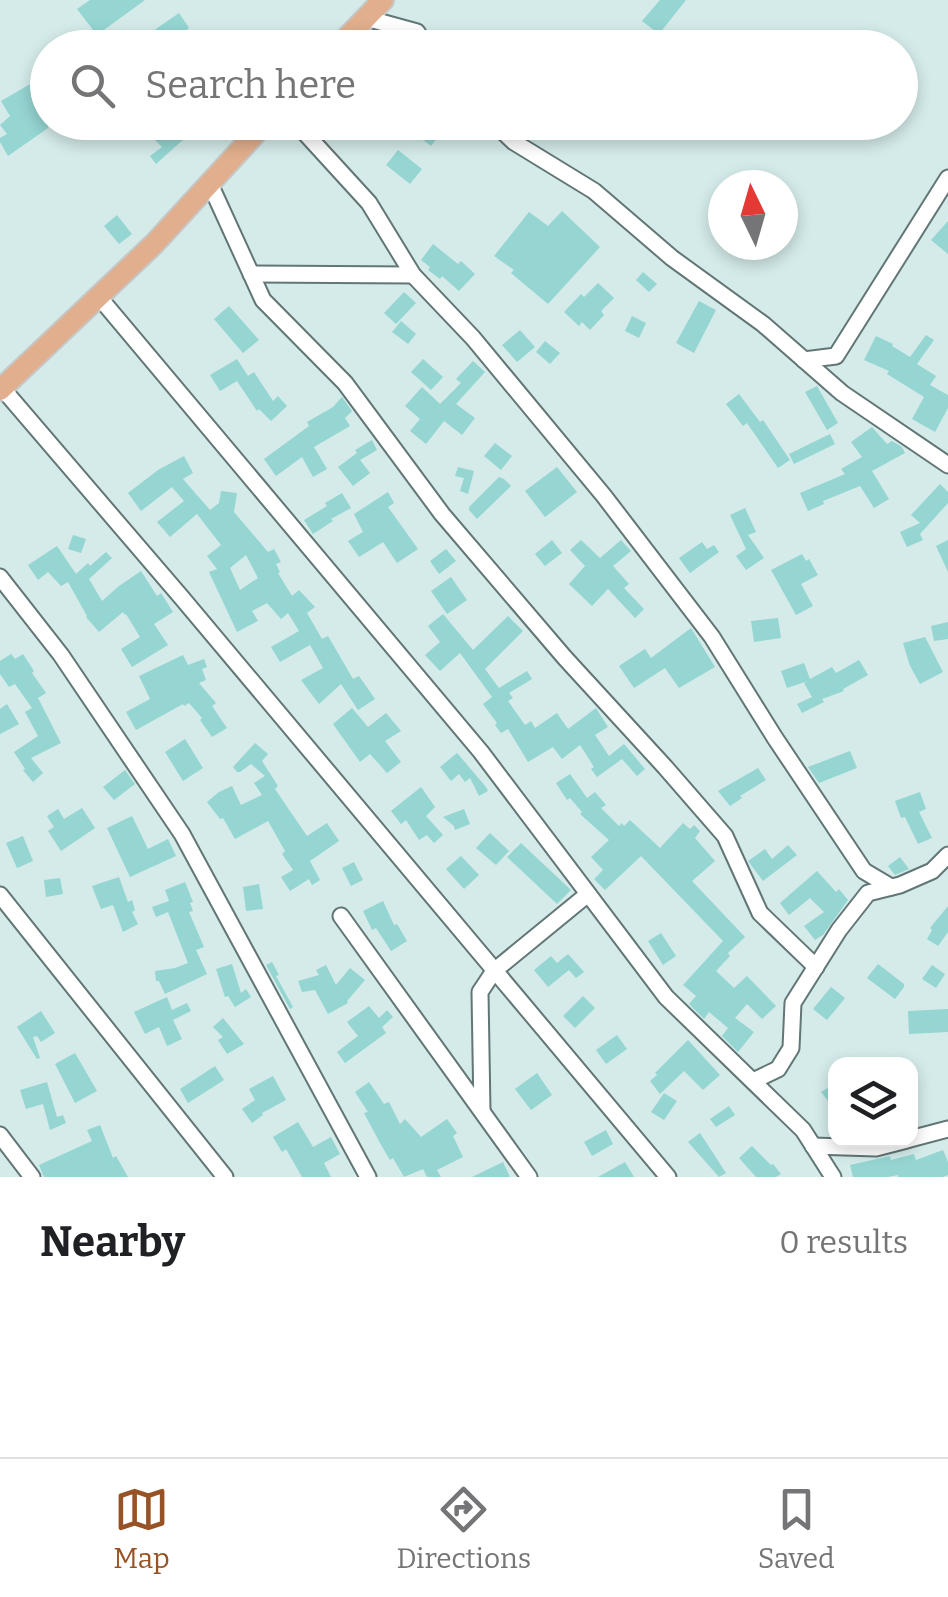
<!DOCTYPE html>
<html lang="en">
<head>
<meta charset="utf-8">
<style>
  :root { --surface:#fff; --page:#f2f2f2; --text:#202124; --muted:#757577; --line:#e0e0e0; --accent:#975325 }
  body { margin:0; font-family:Bitter,serif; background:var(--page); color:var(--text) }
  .controls { position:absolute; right:30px; bottom:30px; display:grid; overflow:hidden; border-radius:20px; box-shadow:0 5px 15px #0003 }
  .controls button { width:90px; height:90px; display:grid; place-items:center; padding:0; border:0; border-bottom:2px solid var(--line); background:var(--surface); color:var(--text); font:50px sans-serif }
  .compass { position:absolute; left:708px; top:170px; width:90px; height:90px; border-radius:50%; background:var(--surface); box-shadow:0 5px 15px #0003; rotate:355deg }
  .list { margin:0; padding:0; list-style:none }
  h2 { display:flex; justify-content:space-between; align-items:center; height:130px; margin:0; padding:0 40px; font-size:42px }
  h2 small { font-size:32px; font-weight:400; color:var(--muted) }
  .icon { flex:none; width:55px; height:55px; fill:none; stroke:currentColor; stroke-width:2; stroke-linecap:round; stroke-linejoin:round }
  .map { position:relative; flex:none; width:948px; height:1177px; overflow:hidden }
  .search { position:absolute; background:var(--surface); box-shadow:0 5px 15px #0003; left:30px; right:30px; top:30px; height:110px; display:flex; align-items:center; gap:25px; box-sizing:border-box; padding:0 35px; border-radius:55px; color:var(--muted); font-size:38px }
  .sheet { height:280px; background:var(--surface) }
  nav { display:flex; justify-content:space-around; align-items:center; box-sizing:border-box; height:140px; border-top:2px solid var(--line); background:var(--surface); font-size:28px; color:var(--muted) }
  nav a { display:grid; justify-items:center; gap:5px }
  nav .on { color:var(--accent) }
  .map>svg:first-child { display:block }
  .building { fill:#95d5d2; fill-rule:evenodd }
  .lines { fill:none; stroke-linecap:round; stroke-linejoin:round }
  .minor-casing { stroke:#617675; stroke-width:19 }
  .major-casing { stroke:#c5c8c8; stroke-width:24 }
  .minor { stroke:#fff; stroke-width:15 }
  .major { stroke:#e1af8d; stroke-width:20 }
</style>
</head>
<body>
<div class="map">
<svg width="948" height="1177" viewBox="0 0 948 1177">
  <rect width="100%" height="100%" fill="#d4ebe9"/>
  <!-- building -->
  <g class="building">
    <path d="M90,0H145L97,35L77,9Z"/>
    <path d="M660,0H686L659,34L642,21Z"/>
    <path d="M179,13L189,28L163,46L153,31Z"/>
    <path d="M512,32L529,48H497Z"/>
    <path d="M43,72L48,83L39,89L48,100V128L8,156L0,142V138L7,134L0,125L10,116L1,101L37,80L35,77Z"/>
    <path d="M165,122H189L195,129L156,164L150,156L162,147L151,136Z"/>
    <path d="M424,122H450L431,146L415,134Z"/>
    <path d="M398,150L422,169L410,184L386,165Z"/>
    <path d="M562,211L600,247L548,304L511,273L514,270L494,256L529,212L548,226Z"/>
    <path d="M117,215L132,234L119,244L104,226Z"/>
    <path d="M948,221V254L931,240Z"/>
    <path d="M433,244L458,264L461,261L475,274L459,291L442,276L440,279L428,270L430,267L421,260Z"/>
    <path d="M643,272L657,284L649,292L636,280Z"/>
    <path d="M598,283L614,298L601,311L604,315L590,330L582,322L579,326L564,312L581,294L584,297Z"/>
    <path d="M404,292L416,303L396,324L384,313Z"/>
    <path d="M699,301L716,310L694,353L676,343Z"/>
    <path d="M229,306L259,340L243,353L214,319Z"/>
    <path d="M632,316L646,323L639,338L625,331Z"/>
    <path d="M401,321L416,334L408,344L392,332Z"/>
    <path d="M520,330L535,347L517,362L502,345Z"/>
    <path d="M926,335L934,340L917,364L936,376L930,385L948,395V408L935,432L912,419L924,397L887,374L889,371L864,360L876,336L893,344L892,346L910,357Z"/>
    <path d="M545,341L560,353L550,364L536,352Z"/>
    <path d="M237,359L248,376L254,372L273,401L278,396L287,406L271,421L259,409L257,411L237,381L220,391L210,375Z"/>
    <path d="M423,359L443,377L431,390L411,372Z"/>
    <path d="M473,361L485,372L456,404L475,418L462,435L444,421L426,444L410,431L420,419L405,406L422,387L440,404L461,383L456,379Z"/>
    <path d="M817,386L838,423L827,430L805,392Z"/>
    <path d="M739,394L760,422L763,420L790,460L778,468L747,423L743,426L726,404Z"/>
    <path d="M342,397L352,411L345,418L350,426L314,447L327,469L313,477L302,457L276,476L264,459L309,426L307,422L333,407Z"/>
    <path d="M872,427L887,444L892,441L902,447L905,453L872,471L889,499L874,508L860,486L823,501L824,504L808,511L800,493L845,474L841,469L862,457L851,442Z"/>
    <path d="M830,434L835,444L794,464L789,454Z"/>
    <path d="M372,440L377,450L360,460L370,473L353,486L338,467L357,453L355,450Z"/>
    <path d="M495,443L512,456L501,470L484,456Z"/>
    <path d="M184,456L193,473L183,479L210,510L219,503L221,491L237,493L234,512L268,552L274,549L281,562L276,564L280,572L278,573L292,596L299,590L315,607L307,613L322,639L328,636L353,679L359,676L375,699L358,710L341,684L319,704L301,680L323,668L310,645L280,662L271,647L299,631L288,613L281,619L267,603L252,611L258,621L237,632L209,572L217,569L207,556L221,545L197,514L170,537L157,522L184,501L172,487L141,511L128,493L158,470ZM246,555L258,578L240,590L230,568Z"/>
    <path d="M458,467L474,471L468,494L460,491L464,478L455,476Z"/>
    <path d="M557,467L577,492L545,517L525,491Z"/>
    <path d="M499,477L504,479L511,486L477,519L469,510V507Z"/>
    <path d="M940,484L948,492V503L920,534L923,540L907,547L900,532L920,523L911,515Z"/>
    <path d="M388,492L394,503L388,507L418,549L397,563L383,542L359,557L348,541L363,532L354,514Z"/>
    <path d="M342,493L351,508L331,519L333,521L313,534L304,520L327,506L325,503Z"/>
    <path d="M745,508L756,532L748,535L764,558L746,570L736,556L746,549L730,515Z"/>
    <path d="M73,535L86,539L81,553L68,549Z"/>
    <path d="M552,540L562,553L545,566L535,554Z"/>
    <path d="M581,540L600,558L621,540L631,551L613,566L629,584L624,588L644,609L635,618L608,589L592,606L569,584L585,566L570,550Z"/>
    <path d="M948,540V572L936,546Z"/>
    <path d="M702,542L707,549L714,545L719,552L690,573L679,558Z"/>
    <path d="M57,546L76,574L88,563L90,566L106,552L112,558L89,579L102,601L119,586L141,571L157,596L161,593L173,612L154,624L168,645L132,667L121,649L140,637L126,614L125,615L123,612L99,632L86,617L87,616L68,582L61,586L48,572L38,580L28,565Z"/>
    <path d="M446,549L456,561L439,574L430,561Z"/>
    <path d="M802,554L806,561L809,559L818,575L801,584L813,606L796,615L771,570Z"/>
    <path d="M451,577L467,600L447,614L431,591Z"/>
    <path d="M443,614L473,650L508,616L523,631L485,669L499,688L527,671L532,679L509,693L513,698L508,701L525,725L531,721L535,728L557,713L568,729L596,708L608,727L595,735L609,756L624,744L645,769L637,776L622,759L597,777L591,769L594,767L580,745L562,759L553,747L528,762L508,729L501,733L495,725L497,723L483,704L492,697L460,653L440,671L425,655L440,642L428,626Z"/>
    <path d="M778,618L781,638L754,642L751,621Z"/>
    <path d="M948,622V639L934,641L931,626Z"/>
    <path d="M691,628L715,667L679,688L665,668L634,688L619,666L645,649L651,658Z"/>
    <path d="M925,637L943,672L920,684L910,666L903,643Z"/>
    <path d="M11,654L15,659L23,654L34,671L32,673L46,693L38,698L61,743L31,758L43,773L33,782L23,770L25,769L14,752L38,736L25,712L32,708L15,684L9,687L0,674V661Z"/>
    <path d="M183,655L188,665L204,659L207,667L202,669L206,680L199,683L216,703L212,706L227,728L212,737L200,720L202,718L189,703L184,706L183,704L136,730L126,712L150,699L139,676Z"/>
    <path d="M859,660L868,675L843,689L844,691L822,699L824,702L802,713L797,704L812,697L804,683L808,681L787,688L781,671L804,663L810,679L832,667L836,673Z"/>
    <path d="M7,704L19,724L0,734V709Z"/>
    <path d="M352,708L368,727L386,713L401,731L385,741L401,762L387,773L370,754L360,762L333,724Z"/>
    <path d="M185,739L203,768L183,781L165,752Z"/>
    <path d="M255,743L268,754L262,761L278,786L275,789L307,836L327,823L339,841L310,861L320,880L312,885L309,879L290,891L281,877L293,870L282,854L285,851L268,821L235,839L223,818L220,819L207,802L219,792L232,786L241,805L262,795L254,783L265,776L251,764L240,772H237L233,767Z"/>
    <path d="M850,751L857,768L819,783L808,767Z"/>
    <path d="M457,753L486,787L488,791L479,796L470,778L465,782L459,774L451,781L440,767Z"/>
    <path d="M758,768L766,780L740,796L742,798L730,806L718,791Z"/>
    <path d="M125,770L135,784L114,800L103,787Z"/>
    <path d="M570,774L587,798L595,792L606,805L601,808L619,826L622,823L624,826L630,820L660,848L683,823L690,829L694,825L700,831L695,838L715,861L692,881L745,937L728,953L730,956L716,971L734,988L747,976L776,1006L762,1019L747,1004L735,1018L754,1032L738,1052L722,1036L728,1028L709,1012L704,1019L689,1004L696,996L683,985L723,941L641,856L605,890L594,879L603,870L591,857L609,840L580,814L582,812L570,798L567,800L556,783Z"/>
    <path d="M421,787L435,807L426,816L443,835L434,843L427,835L419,840L406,820L401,824L391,811Z"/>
    <path d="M920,792L926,809L919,812L932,838L918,844L905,817L901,818L895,801Z"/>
    <path d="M82,808L95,828L61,851L48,831L54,827L47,816L58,809L64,819Z"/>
    <path d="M464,809L470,824L455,830L454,826L443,817Z"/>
    <path d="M132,816L148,849L168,839L176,856L130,877L107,828Z"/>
    <path d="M490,833L509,851L496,865L476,848Z"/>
    <path d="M23,836L33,861L17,868L6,843Z"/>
    <path d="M521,843L571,890L557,904L507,857Z"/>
    <path d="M788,845L797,855L763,881L748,861L765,849L772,859Z"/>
    <path d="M461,856L479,875L464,889L446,869Z"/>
    <path d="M900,857L909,869L895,875L888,866Z"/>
    <path d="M354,862L363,880L351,886L342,868Z"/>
    <path d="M817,871L836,892L839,889L848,900L823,935L815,940L804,926L824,912L810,898L789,915L780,903Z"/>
    <path d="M119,877L128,902L132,900L135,910L132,912L138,924L123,932L113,905L101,909L92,886Z"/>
    <path d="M60,878L63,894L46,897L44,880Z"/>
    <path d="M185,882L193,902L190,903L193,911L189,912L204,947L196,950L207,974L165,994L159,981H156L155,971L175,968L188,963L168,912L156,917L152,907L169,901L165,890Z"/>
    <path d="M259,884L263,909L246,911L243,887Z"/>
    <path d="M383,901L394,925L397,924L407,941L391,951L376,928L372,930L363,911Z"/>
    <path d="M948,906V932L938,946L927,939L932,930L930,928Z"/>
    <path d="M661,933L676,956L663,965L648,941Z"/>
    <path d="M568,954L584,972L576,978L569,970L548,987L534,970L551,956L557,963Z"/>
    <path d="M272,962L279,975L276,976L293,1007L290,1009L266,965Z"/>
    <path d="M232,964L241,993L246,989L251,997L235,1007L228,996L225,997L216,969Z"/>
    <path d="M878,964L904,984V987L895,999L867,978Z"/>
    <path d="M326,965L336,985L350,968L365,980L347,1001L348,1003L328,1014L315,990L302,992L298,981L319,975L316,970Z"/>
    <path d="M932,965L945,974L936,988L922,979Z"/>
    <path d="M831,987L845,998L827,1020L813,1009Z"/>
    <path d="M583,996L595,1008L575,1028L563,1016Z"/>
    <path d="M167,997L172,1010L187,1003L191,1011L173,1020L182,1039L167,1046L159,1027L145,1034L134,1012Z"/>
    <path d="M369,1006L379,1018L387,1010L393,1017L382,1027L386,1033L345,1063L337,1052L358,1036L347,1022Z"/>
    <path d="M948,1009V1032L909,1034L908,1011Z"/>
    <path d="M41,1011L55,1033L41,1042L37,1036L33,1037L40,1058L37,1059L17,1027Z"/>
    <path d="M223,1018L244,1044L227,1054L218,1040L223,1037L213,1027Z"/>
    <path d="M617,1035L627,1049L606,1064L596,1050Z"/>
    <path d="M688,1040L720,1075L703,1090L684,1071L660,1094L650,1081L657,1075L655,1073Z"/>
    <path d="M75,1053L97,1091L75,1103L55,1064Z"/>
    <path d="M215,1066L224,1080L188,1103L180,1089Z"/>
    <path d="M537,1073L552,1095L531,1110L515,1089Z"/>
    <path d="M273,1076L286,1100L262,1113L263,1115L252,1123L242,1109L255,1100L249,1089Z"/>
    <path d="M47,1082L57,1117L63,1115L66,1123L50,1130L43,1104L26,1109L20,1090Z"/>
    <path d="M369,1082L384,1104L389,1102L400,1124L405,1119L421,1137L447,1119L457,1133L453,1136L463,1157L437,1170L441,1177H427L423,1169L404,1177L393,1158L390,1160L380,1143L364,1113L368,1112L355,1092Z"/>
    <path d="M836,1083V1111L821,1092Z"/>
    <path d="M664,1093L677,1101L664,1120L651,1112Z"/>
    <path d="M729,1106L735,1115L716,1127L710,1119Z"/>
    <path d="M298,1122L313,1147L331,1137L340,1154L324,1163L331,1177H302L286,1149L282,1152L273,1137Z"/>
    <path d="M100,1125L113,1158L116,1156L128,1177H44L39,1165L92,1141L87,1130Z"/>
    <path d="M606,1130L613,1144L592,1156L584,1142Z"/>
    <path d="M700,1133L726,1173L719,1177L688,1142Z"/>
    <path d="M752,1146L771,1165L773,1164L781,1174L776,1177H756L739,1158Z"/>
    <path d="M943,1150L948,1162V1175L943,1177H898V1175L888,1177H853L850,1165L890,1156L891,1160L914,1154L916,1160Z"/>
    <path d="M503,1162L510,1177H472Z"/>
    <path d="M625,1162L634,1177H598Z"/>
  </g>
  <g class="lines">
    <!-- minor casing -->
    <g class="minor-casing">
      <g id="minor">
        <path d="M366,18L417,32L427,48"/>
        <path d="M295,122L369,203L413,275L473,338L604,496L712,637L775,738L864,871L891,887"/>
        <path d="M493,122L514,142L594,191L672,258L763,324L842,393L948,465"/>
        <path d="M210,184L263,300L345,383L442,514L565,658L665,767L725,836L760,913L816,967"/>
        <path d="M251,274L413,275"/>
        <path d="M99,297L481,752L666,997L803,1130L833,1177"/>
        <path d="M804,360L836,356L948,178"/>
        <path d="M2,388L182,598L668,1177"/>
        <path d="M0,577L61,655L182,834L368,1177"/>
        <path d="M0,895L225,1177"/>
        <path d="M341,916L529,1177"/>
        <path d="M753,1081L778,1069L791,1048L793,1003L839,930L868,893L900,885L932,871L948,855"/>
        <path d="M482,1111L480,992L494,971L588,894"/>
        <path d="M0,1135L32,1177"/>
        <path d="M910,1139L948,1129"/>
        <path d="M813,1146L876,1148L907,1140"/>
      </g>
    </g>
    <!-- major casing -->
    <g class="major-casing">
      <g id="major">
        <path d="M337,48L383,0"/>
        <path d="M0,390L154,244L266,122"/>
      </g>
    </g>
    <!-- minor -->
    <use href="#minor" class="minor"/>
    <!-- major -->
    <use href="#major" class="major"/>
  </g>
</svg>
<div class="controls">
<button><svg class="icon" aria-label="layers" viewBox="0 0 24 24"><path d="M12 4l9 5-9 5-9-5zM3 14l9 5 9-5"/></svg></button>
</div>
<svg class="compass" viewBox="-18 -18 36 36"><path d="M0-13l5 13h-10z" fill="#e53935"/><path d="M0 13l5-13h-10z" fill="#757577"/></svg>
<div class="search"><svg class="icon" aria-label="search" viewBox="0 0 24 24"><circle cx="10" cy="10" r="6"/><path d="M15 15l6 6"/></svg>Search here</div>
</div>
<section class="sheet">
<h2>Nearby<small>0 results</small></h2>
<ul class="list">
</ul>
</section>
<nav>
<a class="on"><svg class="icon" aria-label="map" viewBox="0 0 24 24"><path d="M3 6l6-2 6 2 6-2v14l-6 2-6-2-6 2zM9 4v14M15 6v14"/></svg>Map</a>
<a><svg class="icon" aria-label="directions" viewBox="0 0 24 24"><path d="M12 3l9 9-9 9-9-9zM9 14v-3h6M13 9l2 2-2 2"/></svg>Directions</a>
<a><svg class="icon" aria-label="saved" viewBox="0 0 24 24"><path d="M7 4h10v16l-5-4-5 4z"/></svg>Saved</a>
</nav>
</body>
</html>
